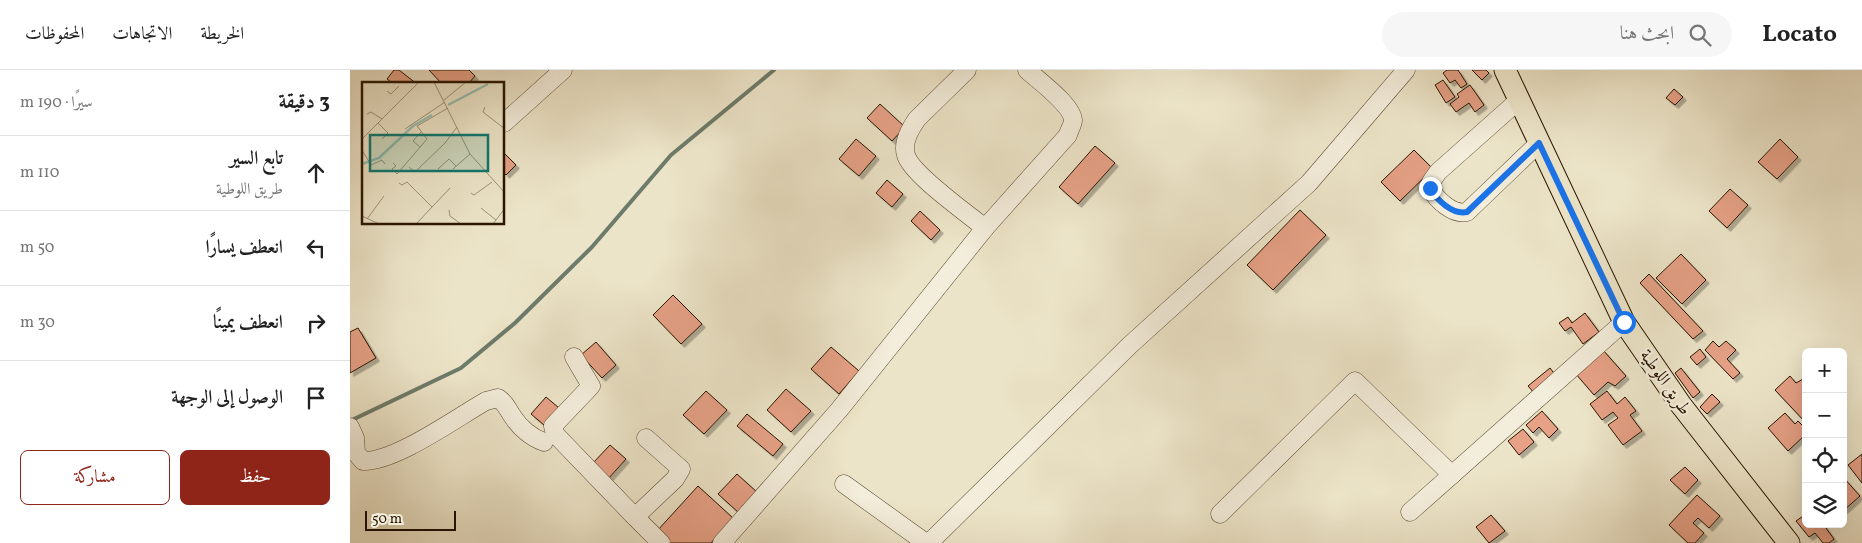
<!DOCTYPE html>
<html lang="ar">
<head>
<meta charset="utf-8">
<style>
  :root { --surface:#fff; --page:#f6f6f6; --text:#222; --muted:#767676; --line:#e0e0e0; --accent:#8f2418 }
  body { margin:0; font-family:Vollkorn,Amiri,serif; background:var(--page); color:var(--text); direction:rtl }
  .controls { position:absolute; right:15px; bottom:15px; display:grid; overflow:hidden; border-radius:8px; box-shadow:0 5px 20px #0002 }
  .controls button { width:45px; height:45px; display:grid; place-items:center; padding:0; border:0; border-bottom:1px solid var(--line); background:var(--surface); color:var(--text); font:25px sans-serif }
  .scale { position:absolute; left:15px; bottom:12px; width:91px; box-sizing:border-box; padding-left:5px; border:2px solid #2a1600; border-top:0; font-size:14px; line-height:18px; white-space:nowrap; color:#2a1600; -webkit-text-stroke:4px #f3eddb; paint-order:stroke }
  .stop { position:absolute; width:15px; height:15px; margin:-11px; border:4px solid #1a73e8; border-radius:50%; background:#fff }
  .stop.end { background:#1a73e8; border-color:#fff; box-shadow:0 1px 5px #0008 }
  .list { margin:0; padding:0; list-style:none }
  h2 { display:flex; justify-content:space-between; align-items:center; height:65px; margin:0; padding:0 20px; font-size:21px }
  h2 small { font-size:16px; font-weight:400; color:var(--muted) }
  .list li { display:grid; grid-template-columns:32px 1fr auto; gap:15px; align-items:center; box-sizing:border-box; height:75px; padding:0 20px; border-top:1px solid var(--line) }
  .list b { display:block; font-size:19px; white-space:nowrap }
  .list p { margin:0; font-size:16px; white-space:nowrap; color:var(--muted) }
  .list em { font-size:16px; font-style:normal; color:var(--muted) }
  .actions { display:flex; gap:10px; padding:15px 20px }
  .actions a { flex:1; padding:11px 0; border:1px solid var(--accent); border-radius:8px; text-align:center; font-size:18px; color:var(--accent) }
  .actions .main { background:var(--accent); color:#fff }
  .icon { flex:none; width:28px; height:28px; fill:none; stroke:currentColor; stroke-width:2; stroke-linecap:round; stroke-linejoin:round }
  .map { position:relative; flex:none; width:1512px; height:473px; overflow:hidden; direction:ltr }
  header { display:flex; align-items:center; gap:30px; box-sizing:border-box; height:70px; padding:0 25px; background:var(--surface); border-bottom:1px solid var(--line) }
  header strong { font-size:24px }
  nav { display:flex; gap:28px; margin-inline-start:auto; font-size:18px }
  .search { width:350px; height:45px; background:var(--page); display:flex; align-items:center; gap:12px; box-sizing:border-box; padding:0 18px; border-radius:28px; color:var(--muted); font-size:19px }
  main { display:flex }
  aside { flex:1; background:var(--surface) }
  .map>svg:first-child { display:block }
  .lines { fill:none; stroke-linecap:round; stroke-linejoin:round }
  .stream { stroke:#6d7b6a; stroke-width:4 }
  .building { fill:#e6a186; stroke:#2a1600; filter:url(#shadow) }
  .minor-casing { stroke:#5a4a32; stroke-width:19 }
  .major-casing { stroke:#2a1600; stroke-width:23 }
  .minor { stroke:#f3eddb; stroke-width:18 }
  .major { stroke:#ece4c8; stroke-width:21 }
  .route { stroke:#1a73e8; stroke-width:6 }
  .labels { text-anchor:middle; stroke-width:4.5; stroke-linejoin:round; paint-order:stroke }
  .street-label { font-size:18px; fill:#2a1600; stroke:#f3eddb }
  .inset-river { fill:none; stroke:#99bfb1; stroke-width:2.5 }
  .inset-road { fill:none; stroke:#9e9278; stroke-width:1 }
  .view { fill:#0f766e; fill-opacity:0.15; stroke:#0f766e; stroke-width:2.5 }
  .inset-edge { fill:none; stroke:#2a1600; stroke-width:2.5 }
</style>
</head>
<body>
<header>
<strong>Locato</strong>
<div class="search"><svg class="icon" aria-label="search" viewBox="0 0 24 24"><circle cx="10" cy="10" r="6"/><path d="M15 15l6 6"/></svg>ابحث هنا</div>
<nav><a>الخريطة</a><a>الاتجاهات</a><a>المحفوظات</a></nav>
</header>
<main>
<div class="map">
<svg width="1512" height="473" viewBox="0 0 1512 473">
  <defs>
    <filter id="shadow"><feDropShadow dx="3.5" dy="3.5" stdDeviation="0" flood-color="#0004"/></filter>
  </defs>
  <rect width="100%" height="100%" fill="#ece4c8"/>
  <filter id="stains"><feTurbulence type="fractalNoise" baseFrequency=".004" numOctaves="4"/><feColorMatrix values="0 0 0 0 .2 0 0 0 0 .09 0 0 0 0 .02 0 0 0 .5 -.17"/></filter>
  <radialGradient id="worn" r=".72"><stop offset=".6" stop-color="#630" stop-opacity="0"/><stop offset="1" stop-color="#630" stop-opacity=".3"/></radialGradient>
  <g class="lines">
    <!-- stream -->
    <path class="stream" d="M0,351L111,298L165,253L242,177L321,85L424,0"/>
  </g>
  <!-- building -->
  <g class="building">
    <path d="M44,0H49L67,14H44L37,9Z"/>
    <path d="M79,0H119L125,6L118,14H92Z"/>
    <path d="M1097,0H1108L1117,14L1111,18L1105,10L1100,13L1093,3Z"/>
    <path d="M1122,0H1136L1139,3L1132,10Z"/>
    <path d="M1093,10L1105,27L1096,33L1085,15Z"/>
    <path d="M1120,15L1134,35L1125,42L1119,33L1106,42L1100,34L1109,27L1107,24Z"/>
    <path d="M1324,19L1333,27L1325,35L1316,28Z"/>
    <path d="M530,34L555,57L542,71L517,48Z"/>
    <path d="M506,69L526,86L509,106L489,89Z"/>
    <path d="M1430,69L1448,87L1427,109L1408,92Z"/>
    <path d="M745,76L765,93L728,134L709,117Z"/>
    <path d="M1064,80L1083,99L1050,131L1031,112Z"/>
    <path d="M154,83L166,95L156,105L154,103Z"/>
    <path d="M537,110L553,124L542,137L526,123Z"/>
    <path d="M1380,119L1398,135L1377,158L1359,141Z"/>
    <path d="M950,140L976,165L923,220L897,195Z"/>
    <path d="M570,141L590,160L581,170L561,151Z"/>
    <path d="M1331,184L1356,210L1332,234L1306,208Z"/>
    <path d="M1299,204L1353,261L1343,269L1290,213Z"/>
    <path d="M323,225L352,254L331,274L303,245Z"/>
    <path d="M1235,243L1249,262L1233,274L1221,257L1215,261L1209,253L1218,247L1222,253Z"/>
    <path d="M8,258L26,288L0,303V262Z"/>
    <path d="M1363,271L1369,277L1376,271L1386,280L1377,289L1390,303L1383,309L1355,280Z"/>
    <path d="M246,272L266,295L252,308L231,285Z"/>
    <path d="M481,277L509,301L489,324L461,299Z"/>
    <path d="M1350,279L1356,287L1347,295L1340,287Z"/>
    <path d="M1253,280L1276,306L1265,316L1258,312L1244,325L1225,303Z"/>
    <path d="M1200,298L1207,307L1186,325L1178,316Z"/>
    <path d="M1331,298L1350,322L1343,328L1325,303Z"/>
    <path d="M1440,306L1446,313L1453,309L1456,313V353L1425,320Z"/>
    <path d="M436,319L461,341L441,362L417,340Z"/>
    <path d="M356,321L377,340L354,364L333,345Z"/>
    <path d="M1257,321L1267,334L1275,327L1286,341L1280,345L1292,361L1273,375L1258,355L1268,348L1263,342L1252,350L1240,334Z"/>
    <path d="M1362,324L1370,332L1357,344L1350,337Z"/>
    <path d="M196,327L209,338L194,355L181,344Z"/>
    <path d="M1192,341L1208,359L1199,368L1189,357L1183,363L1176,355Z"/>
    <path d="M1435,343L1445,354L1448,351L1456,359V364L1438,381L1418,358Z"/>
    <path d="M397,344L433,374L423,386L387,356Z"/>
    <path d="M1173,359L1184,372L1169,385L1158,371Z"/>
    <path d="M260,375L276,389L258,409L242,394Z"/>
    <path d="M1512,384V413L1498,395Z"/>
    <path d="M1335,397L1348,410L1335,424L1320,410Z"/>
    <path d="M387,404L408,423L389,443L368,424Z"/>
    <path d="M1493,407L1510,426L1493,441Z"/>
    <path d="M348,416L383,448L361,473H320L307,461Z"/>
    <path d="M1347,425L1370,446L1359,458L1348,448L1343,453L1354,463L1345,473H1338L1319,455Z"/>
    <path d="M1456,444V454H1473L1484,469L1479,473H1473L1465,463L1459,467L1446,451Z"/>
    <path d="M1141,445L1155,461L1139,473L1126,457Z"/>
  </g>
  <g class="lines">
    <!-- minor casing -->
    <g class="minor-casing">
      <g id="minor">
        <path d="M617,0L567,49C560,59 552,73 556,85C561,104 618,144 635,158"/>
        <path d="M1169,30L1088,102L1081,112L1080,118C1087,130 1102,145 1117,142L1189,73"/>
        <path d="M154,53L213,0"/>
        <path d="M224,287L241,316L203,356L205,364L285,447"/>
        <path d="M0,357L5,368L6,383L13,391C45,392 106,348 136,331L148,328C157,334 157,339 163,347C170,358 182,368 194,372"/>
        <path d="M296,368L331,399L325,409L285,447L311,473"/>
        <path d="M494,414L576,473"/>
        <path d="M1060,442L1274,252"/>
        <path d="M870,444L1005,311L1102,405"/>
        <path d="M372,473L489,340L635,158L718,65C719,60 723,55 723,50C722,35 688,10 677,0"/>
        <path d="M579,473L780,275L959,113L1056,0"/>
      </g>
    </g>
    <!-- major casing -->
    <g class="major-casing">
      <path id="major" d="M1155,0L1274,252L1331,335L1439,473"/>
    </g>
    <!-- minor -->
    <use href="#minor" class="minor"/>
    <!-- major -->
    <use href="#major" class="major"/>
  </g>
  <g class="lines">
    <!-- route -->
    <path class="route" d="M1080,118C1087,130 1102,145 1117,142L1189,73L1274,252"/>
  </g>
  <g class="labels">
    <!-- street labels -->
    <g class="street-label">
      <text transform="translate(1316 312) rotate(55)" y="6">طريق اللوطية</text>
    </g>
  </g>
  <!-- overview -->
  <g transform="translate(12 12)">
    <rect width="142" height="142" fill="#ece4c8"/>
    <path class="inset-river" d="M86,23L126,2M0,82L17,76L51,44L70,33"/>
    <path class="inset-road" d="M72,0L108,72L143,111M25,9L29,12L37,4M82,18L104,0M123,25L121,30L143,47M5,32L9,30L20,37M16,41L26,51L20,57M43,47L83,20M0,57L57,0M58,65L51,59L59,50M0,68L9,83L20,78L23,82M31,81L34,84L30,87L35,92L65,57L55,44L86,26M47,85L53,90L83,61L95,45M76,87L87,77L94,84M91,87L108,72M37,101L40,103L45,100L70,125M109,111L112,113L130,100M119,126L134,138M87,128L88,134L99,142M0,134L17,142M5,137L22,114M54,142L88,106M131,142L143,126"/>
    <path class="view" d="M8,53H126V89H8Z"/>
    <rect width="142" height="142" class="inset-edge"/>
  </g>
  <rect width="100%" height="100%" filter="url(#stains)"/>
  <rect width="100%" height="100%" fill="url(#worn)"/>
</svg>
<div class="controls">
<button>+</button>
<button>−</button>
<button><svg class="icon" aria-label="locate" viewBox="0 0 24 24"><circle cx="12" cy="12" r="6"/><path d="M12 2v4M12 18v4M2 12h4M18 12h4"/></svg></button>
<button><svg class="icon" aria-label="layers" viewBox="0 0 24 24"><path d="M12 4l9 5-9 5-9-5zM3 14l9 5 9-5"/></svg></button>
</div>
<div class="scale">50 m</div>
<div class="stop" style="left:1274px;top:252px"></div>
<div class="stop end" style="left:1080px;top:118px"></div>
</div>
<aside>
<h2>3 دقيقة<small>سيرًا · 190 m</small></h2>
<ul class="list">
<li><svg class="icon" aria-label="ahead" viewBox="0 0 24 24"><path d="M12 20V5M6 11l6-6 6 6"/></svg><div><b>تابع السير</b><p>طريق اللوطية</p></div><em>110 m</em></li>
<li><svg class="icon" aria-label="left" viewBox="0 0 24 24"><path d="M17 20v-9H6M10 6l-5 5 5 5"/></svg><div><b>انعطف يسارًا</b></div><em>50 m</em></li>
<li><svg class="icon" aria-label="right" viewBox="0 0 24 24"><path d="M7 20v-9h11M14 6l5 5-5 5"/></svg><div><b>انعطف يمينًا</b></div><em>30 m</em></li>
<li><svg class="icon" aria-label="arrive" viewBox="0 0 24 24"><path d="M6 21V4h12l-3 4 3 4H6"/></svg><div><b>الوصول إلى الوجهة</b></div></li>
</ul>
<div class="actions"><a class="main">حفظ</a><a>مشاركة</a></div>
</aside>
</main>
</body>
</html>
